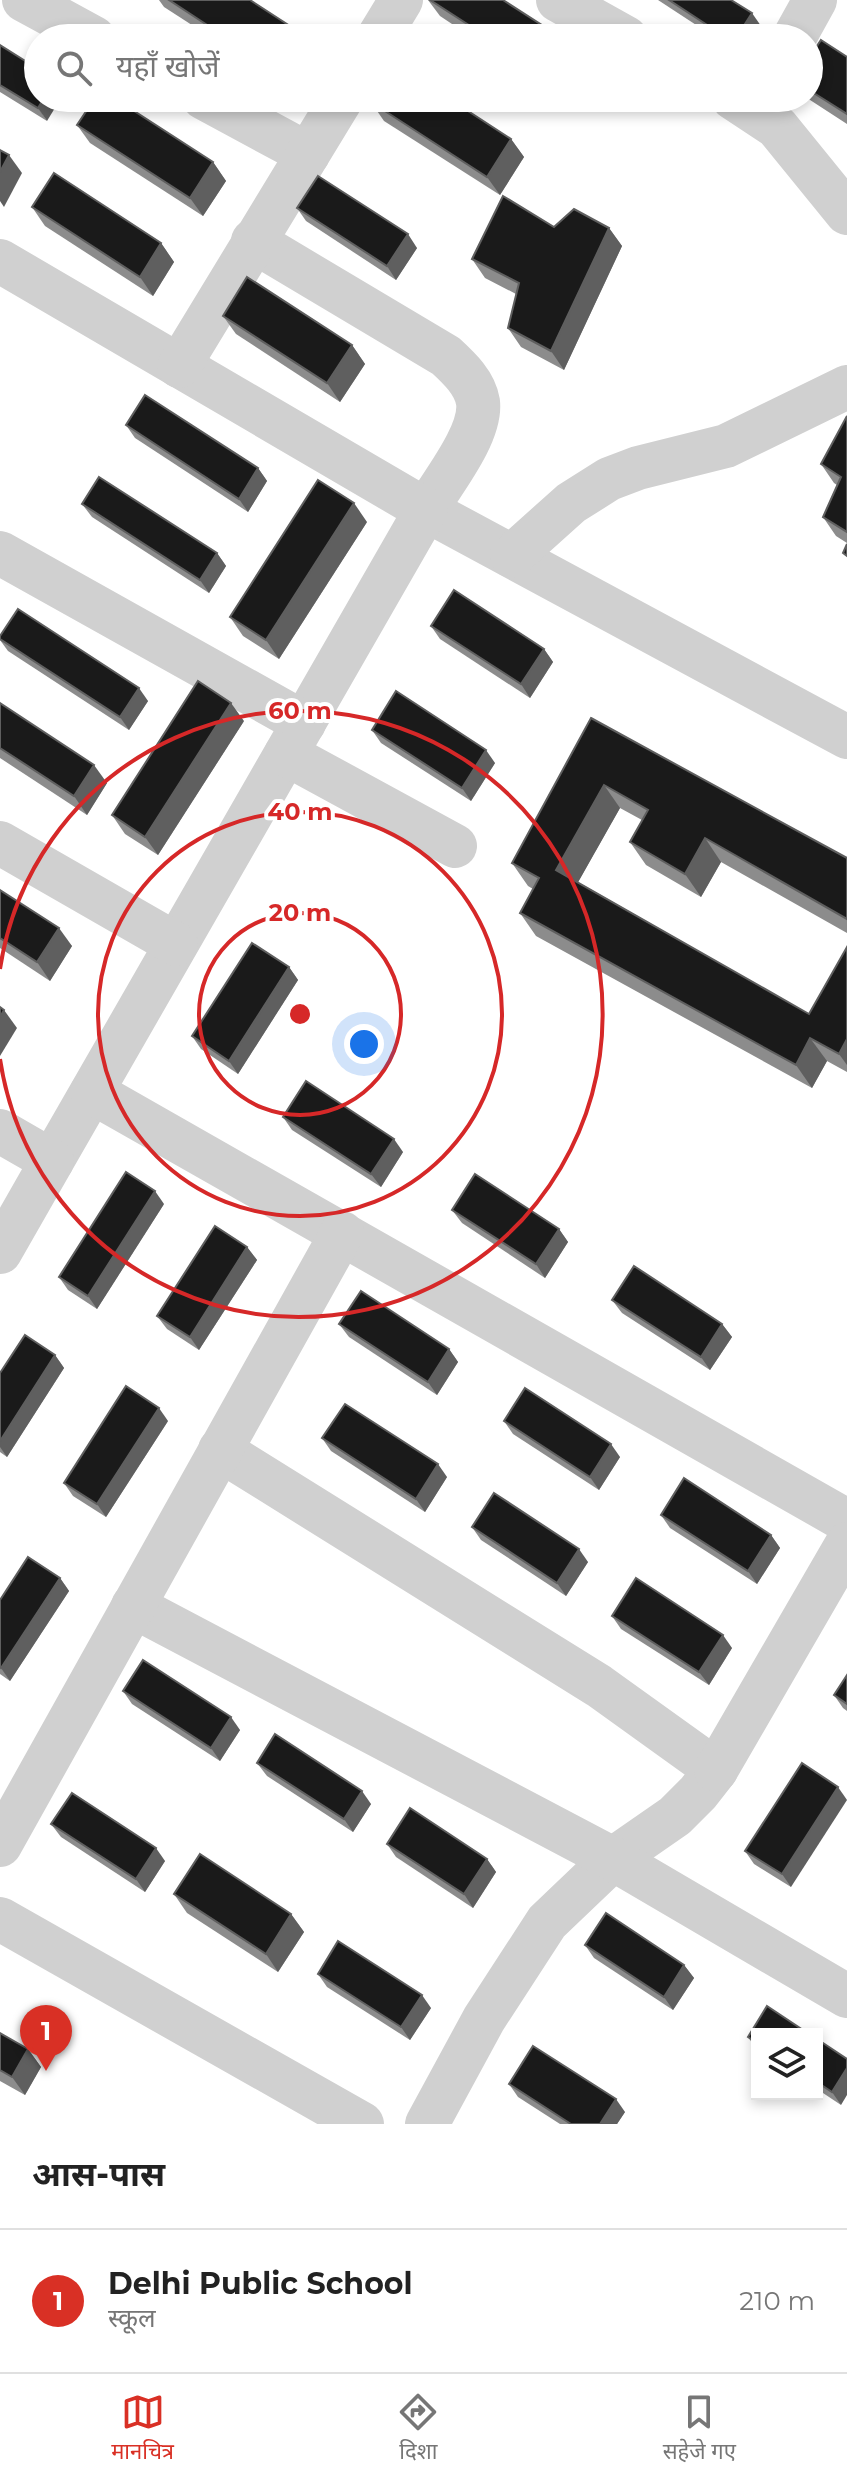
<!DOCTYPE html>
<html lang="hi">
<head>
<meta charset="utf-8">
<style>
  :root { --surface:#fff; --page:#f2f2f2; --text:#222; --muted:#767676; --line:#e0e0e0; --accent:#d93025 }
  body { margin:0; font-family:Montserrat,"Noto Sans Devanagari",sans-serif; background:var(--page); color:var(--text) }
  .controls { position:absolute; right:24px; bottom:24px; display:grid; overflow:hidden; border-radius:0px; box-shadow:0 4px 12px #0003 }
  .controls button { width:72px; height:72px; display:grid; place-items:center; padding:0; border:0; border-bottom:2px solid var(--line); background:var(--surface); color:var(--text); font:40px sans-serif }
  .you { position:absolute; left:364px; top:1044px; width:28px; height:28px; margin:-20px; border:6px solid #fff; border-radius:50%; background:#1a73e8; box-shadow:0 0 0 12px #1a73e833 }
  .badge { display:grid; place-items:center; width:52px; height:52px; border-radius:50%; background:var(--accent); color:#fff; font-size:26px; font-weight:700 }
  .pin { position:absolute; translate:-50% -66px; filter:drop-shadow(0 2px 4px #0008) }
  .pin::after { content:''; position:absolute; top:42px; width:28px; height:24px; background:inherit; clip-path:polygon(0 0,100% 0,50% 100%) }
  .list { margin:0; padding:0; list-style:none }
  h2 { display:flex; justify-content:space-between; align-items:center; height:104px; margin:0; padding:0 32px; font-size:34px }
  h2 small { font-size:26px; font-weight:400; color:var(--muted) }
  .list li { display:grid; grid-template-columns:52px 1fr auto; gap:24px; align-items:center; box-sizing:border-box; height:144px; padding:0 32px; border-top:2px solid var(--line) }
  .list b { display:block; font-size:30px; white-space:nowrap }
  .list p { margin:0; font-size:26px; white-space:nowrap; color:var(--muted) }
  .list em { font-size:26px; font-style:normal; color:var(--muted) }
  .icon { flex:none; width:44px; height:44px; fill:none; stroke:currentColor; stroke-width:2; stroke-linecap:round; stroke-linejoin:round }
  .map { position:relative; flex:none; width:847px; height:2124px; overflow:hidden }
  .search { position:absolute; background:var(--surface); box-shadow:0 4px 12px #0003; left:24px; right:24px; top:24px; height:88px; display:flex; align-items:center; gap:20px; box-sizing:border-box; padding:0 28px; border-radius:44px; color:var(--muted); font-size:30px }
  .sheet { height:248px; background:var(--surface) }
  nav { display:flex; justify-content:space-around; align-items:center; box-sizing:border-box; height:112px; border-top:2px solid var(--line); background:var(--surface); font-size:22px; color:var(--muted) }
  nav a { display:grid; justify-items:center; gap:4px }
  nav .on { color:var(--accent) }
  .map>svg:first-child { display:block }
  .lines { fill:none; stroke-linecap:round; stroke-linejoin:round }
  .minor { stroke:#d0d0d0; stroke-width:44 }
  .wall { fill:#8c8c8c }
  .shaded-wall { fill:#5f5f5f }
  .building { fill:#1a1a1a; stroke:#5f5f5f; stroke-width:2 }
  .ring { fill:none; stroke:#d62828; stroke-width:4 }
  .centre { fill:#d62828; stroke:#fff; stroke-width:4 }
  .ring-label { font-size:24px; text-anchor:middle; font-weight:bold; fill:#d62828; stroke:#fff; stroke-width:8; stroke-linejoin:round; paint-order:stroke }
</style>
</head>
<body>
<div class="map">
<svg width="847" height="2124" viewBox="0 0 847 2124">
  <rect width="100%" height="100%" fill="#fff"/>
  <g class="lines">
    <!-- minor -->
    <g class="minor">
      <path d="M24,0L94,38"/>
      <path d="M558,0L626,38"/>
      <path d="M378,38L401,0"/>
      <path d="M794,38L815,0"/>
      <path d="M204,98L308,154"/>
      <path d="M733,98L777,127L847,213"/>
      <path d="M253,241L446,356C459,368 475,383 478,402C482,434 442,483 426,510L847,737"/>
      <path d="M0,261L426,510L52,1161"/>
      <path d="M179,366L342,98"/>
      <path d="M0,553L304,723"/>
      <path d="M512,556L571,503L609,479L638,468L726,446L847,387"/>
      <path d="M286,754L455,846"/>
      <path d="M0,843L176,944"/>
      <path d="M92,1092L847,1521"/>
      <path d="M0,1131L52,1161L0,1252"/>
      <path d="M220,1450L599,1686L716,1770L698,1793L675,1816L613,1859L547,1922L484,2019L427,2124"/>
      <path d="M133,1606L613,1859L847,1996"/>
      <path d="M716,1770L847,1544"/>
      <path d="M0,1845L342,1233"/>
      <path d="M0,1919L362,2124"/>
    </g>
  </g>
  <!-- wall -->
  <g class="wall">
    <path d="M159,0H250L300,38H212L164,7Z"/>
    <path d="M428,0H503L562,38H473L440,16Z"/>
    <path d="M658,0H731L761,26L753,38H716Z"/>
    <path d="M0,45L47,121L0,92Z"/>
    <path d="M847,57V124L807,98H809V58Z"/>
    <path d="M371,102L511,139L524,157L500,195L384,121Z"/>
    <path d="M77,125L213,162L226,181L203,216L90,143Z"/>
    <path d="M32,207L161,243L174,262L153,296L45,226Z"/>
    <path d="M297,208L417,248L396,280L306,221Z"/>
    <path d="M554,227L609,228L622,246L564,370L521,347L508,328L516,294L485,278L472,259Z"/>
    <path d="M223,316L352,345L365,364L340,402L236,334Z"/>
    <path d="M847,416V543L836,536L823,517L837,485L834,483L821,464Z"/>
    <path d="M126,425L258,468L267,481L248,512L135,438Z"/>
    <path d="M82,504L217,553L226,566L209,593L92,517Z"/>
    <path d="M367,522L279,659L243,636L230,617Z"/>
    <path d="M431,626L544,649L553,662L530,698L440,639Z"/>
    <path d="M0,636L148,701L129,730L8,651L0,640Z"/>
    <path d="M0,703L107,783L87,815L0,758Z"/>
    <path d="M591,718L847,858V933L721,862L701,897L646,865L630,842L642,820L620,808L578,882L809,1014L847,947V1072L827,1061L812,1088L536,936L520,913L533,889L528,886L512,863Z"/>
    <path d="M244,721L158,855L125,834L112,815Z"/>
    <path d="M372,730L495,763L471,801L381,743Z"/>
    <path d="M0,890L72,946L50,981L0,948Z"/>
    <path d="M289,967L298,980L238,1074L201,1049L192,1036Z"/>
    <path d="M283,1117L403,1152L381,1187L292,1130Z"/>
    <path d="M164,1204L97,1309L68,1290L59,1277Z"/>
    <path d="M452,1210L559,1229L568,1242L545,1278L462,1223Z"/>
    <path d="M247,1247L257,1260L199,1350L167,1329L157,1316Z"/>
    <path d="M612,1300L722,1324L732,1337L710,1370L622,1313Z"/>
    <path d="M339,1324L449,1349L458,1362L437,1395L349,1337Z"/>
    <path d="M55,1355L64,1368L7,1457L0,1452V1373Z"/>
    <path d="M168,1421L106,1517L73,1496L64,1483Z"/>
    <path d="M504,1421L620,1457L599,1490L513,1434Z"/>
    <path d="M322,1438L447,1477L425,1512L331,1451Z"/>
    <path d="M661,1515L771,1535L780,1548L757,1584L670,1528Z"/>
    <path d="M472,1527L588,1562L566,1596L481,1540Z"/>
    <path d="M60,1578L69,1591L10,1681L0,1674V1600Z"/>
    <path d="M612,1616L732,1648L709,1685L621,1629Z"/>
    <path d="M847,1675V1711L843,1708L834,1695Z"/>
    <path d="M123,1691L240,1730L220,1761L132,1704Z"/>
    <path d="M257,1763L371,1804L353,1832L267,1776Z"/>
    <path d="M802,1763L791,1887L754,1864L745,1851Z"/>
    <path d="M51,1824L165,1861L145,1892L61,1837Z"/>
    <path d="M387,1844L487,1859L496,1872L473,1908L396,1857Z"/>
    <path d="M174,1894L291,1914L304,1932L278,1972L187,1913Z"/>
    <path d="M585,1945L684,1965L694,1978L673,2010L594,1958Z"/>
    <path d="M318,1974L431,2008L410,2040L327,1987Z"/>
    <path d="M0,2033L28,2049L41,2067L25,2095L0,2081Z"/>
    <path d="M757,2034V2050L748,2037Z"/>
    <path d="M817,2039L841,2105L817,2089Z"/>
    <path d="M509,2084L625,2112L617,2124H560L518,2097Z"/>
  </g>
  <!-- shaded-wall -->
  <g class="shaded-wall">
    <path d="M752,13L761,26L753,38H736Z"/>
    <path d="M293,28L300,38H286Z"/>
    <path d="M44,98H61L47,121L38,108Z"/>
    <path d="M511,139L524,157L500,195L487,177Z"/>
    <path d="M9,155L22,173L4,207L0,201V172Z"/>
    <path d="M213,162L226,181L203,216L190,198Z"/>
    <path d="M609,228L622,246L564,370L551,351Z"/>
    <path d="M408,234L417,248L396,280L387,266Z"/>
    <path d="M161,243L174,262L153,296L140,277Z"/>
    <path d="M352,345L365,364L340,402L327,383Z"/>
    <path d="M258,468L267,481L248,512L239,499Z"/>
    <path d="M354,503L367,522L279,659L266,640Z"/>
    <path d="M217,553L226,566L209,593L200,580Z"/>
    <path d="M544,649L553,662L530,698L521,684Z"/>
    <path d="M139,688L148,701L129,730L120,717Z"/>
    <path d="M231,703L244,721L158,855L145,837Z"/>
    <path d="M486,750L495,763L471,801L462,788Z"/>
    <path d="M94,765L107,783L87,815L74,796Z"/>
    <path d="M604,785L620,808L572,893L556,870Z"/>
    <path d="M705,838L721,862L701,897L685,874Z"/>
    <path d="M59,928L72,946L50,981L37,962Z"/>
    <path d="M289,967L298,980L238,1074L229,1061Z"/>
    <path d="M4,1010L17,1028L0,1056V1017Z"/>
    <path d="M810,1038L827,1061L812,1088L796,1065Z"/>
    <path d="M847,1039V1065L839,1054Z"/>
    <path d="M394,1139L403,1152L381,1187L371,1174Z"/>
    <path d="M155,1191L164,1204L97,1309L88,1296Z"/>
    <path d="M559,1229L568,1242L545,1278L536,1264Z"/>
    <path d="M247,1247L257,1260L199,1350L190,1337Z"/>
    <path d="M722,1324L732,1337L710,1370L701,1357Z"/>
    <path d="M449,1349L458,1362L437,1395L428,1382Z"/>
    <path d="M55,1355L64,1368L7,1457L0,1447V1441Z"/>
    <path d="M159,1408L168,1421L106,1517L97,1504Z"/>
    <path d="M611,1444L620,1457L599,1490L590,1477Z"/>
    <path d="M438,1464L447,1477L425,1512L416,1499Z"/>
    <path d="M771,1535L780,1548L757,1584L748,1571Z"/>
    <path d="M579,1549L588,1562L566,1596L557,1583Z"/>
    <path d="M60,1578L69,1591L10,1681L1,1668Z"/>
    <path d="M723,1635L732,1648L709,1685L699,1672Z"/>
    <path d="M231,1717L240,1730L220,1761L211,1748Z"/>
    <path d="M838,1787L847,1800L791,1887L782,1874Z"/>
    <path d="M362,1791L371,1804L353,1832L344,1819Z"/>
    <path d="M156,1848L165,1861L145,1892L136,1879Z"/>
    <path d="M487,1859L496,1872L473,1908L464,1894Z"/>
    <path d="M291,1914L304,1932L278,1972L266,1954Z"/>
    <path d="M684,1965L694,1978L673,2010L664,1997Z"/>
    <path d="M422,1995L431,2008L410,2040L401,2027Z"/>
    <path d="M28,2049L41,2067L25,2095L12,2077Z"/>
    <path d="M847,2068V2095L841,2105L832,2092Z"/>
    <path d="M616,2099L625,2112L617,2124H600Z"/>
  </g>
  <!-- building -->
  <g class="building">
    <path d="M169,0H250L293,28L286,38H227Z"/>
    <path d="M430,0H503L562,38H489Z"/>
    <path d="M669,0H731L752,13L736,38H727Z"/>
    <path d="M821,40L847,57V114L809,90V58Z"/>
    <path d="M0,45L38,69V98H44L38,108L0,85Z"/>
    <path d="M95,98H114L213,162L190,198L77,125Z"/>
    <path d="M373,98H448L511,139L487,177L371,102Z"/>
    <path d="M0,150L9,155L0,172Z"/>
    <path d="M54,173L161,243L140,277L32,207Z"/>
    <path d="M318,176L408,234L387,266L297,208Z"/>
    <path d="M503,196L554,227L574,209L609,228L551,351L508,328L519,283L472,259Z"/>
    <path d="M247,277L352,345L327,383L223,316Z"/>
    <path d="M145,395L258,468L239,499L126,425Z"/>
    <path d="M847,416V532L823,517L841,477L821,464Z"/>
    <path d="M99,477L217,553L200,580L82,504Z"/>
    <path d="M318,480L354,503L266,640L230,617Z"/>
    <path d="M847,544V556L843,553Z"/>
    <path d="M454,590L544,649L521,684L431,626Z"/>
    <path d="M18,609L139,688L120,717L0,639V636Z"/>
    <path d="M198,681L231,703L145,837L112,815Z"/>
    <path d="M396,691L486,750L462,788L372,730Z"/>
    <path d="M0,703L94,765L74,796L0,748Z"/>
    <path d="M591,718L847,858V919L705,838L685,874L630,842L648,810L604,785L556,870L809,1014L847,947V1039L839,1054L810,1038L796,1065L520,913L539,878L512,863Z"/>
    <path d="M0,890L59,928L37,962L0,938Z"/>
    <path d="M252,943L289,967L229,1061L192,1036Z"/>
    <path d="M0,1007L4,1010L0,1017Z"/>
    <path d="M306,1081L394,1139L371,1174L283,1117Z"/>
    <path d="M126,1172L155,1191L88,1296L59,1277Z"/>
    <path d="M475,1174L559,1229L536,1264L452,1210Z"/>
    <path d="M215,1226L247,1247L190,1337L157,1316Z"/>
    <path d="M634,1266L722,1324L701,1357L612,1300Z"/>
    <path d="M361,1291L449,1349L428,1382L339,1324Z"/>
    <path d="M25,1335L55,1355L0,1441V1373Z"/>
    <path d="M126,1386L159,1408L97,1504L64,1483Z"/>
    <path d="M525,1388L611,1444L590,1477L504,1421Z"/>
    <path d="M345,1404L438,1464L416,1499L322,1438Z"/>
    <path d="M684,1478L771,1535L748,1571L661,1515Z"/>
    <path d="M494,1493L579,1549L557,1583L472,1527Z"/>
    <path d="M28,1557L60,1578L1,1668L0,1667V1600Z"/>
    <path d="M636,1578L723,1635L699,1672L612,1616Z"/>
    <path d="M143,1660L231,1717L211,1748L123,1691Z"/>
    <path d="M847,1675V1704L834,1695Z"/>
    <path d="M275,1734L362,1791L344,1819L257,1763Z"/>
    <path d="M802,1763L838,1787L782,1874L745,1851Z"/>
    <path d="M72,1793L156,1848L136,1879L51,1824Z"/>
    <path d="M410,1808L487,1859L464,1894L387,1844Z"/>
    <path d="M200,1854L291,1914L266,1954L174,1894Z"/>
    <path d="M606,1913L684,1965L664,1997L585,1945Z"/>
    <path d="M338,1941L422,1995L401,2027L318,1974Z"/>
    <path d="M767,2006L809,2034H757V2043L748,2037Z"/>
    <path d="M0,2033L28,2049L12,2077L0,2070Z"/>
    <path d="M817,2039L847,2059V2068L832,2092L817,2082Z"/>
    <path d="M533,2046L616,2099L600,2124H571L509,2084Z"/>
  </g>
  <!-- distance rings -->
  <g class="ring">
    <circle cx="300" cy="1014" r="101"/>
    <circle cx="300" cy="1014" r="202"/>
    <path d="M0 969A303 303 0 1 1 0 1059"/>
  </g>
  <circle cx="300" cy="1014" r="12" class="centre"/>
  <g class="ring-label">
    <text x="300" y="719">60 m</text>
    <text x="300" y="820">40 m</text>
    <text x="300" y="921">20 m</text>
  </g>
</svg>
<div class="controls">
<button><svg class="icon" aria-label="layers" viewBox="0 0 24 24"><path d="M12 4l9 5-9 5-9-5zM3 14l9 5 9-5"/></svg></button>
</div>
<div class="you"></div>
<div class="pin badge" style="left:46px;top:2071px">1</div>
<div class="search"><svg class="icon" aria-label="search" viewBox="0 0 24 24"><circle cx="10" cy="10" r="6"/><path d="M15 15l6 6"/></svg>यहाँ खोजें</div>
</div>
<section class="sheet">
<h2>आस-पास<small></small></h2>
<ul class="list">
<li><span class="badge">1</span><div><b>Delhi Public School</b><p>स्कूल</p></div><em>210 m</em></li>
</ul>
</section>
<nav>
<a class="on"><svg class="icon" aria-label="map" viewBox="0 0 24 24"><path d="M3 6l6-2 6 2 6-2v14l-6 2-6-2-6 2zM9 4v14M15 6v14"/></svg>मानचित्र</a>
<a><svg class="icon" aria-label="directions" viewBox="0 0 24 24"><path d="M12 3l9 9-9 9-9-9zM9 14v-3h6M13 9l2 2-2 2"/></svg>दिशा</a>
<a><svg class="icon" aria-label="saved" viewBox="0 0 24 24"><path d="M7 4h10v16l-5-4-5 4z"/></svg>सहेजे गए</a>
</nav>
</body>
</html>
